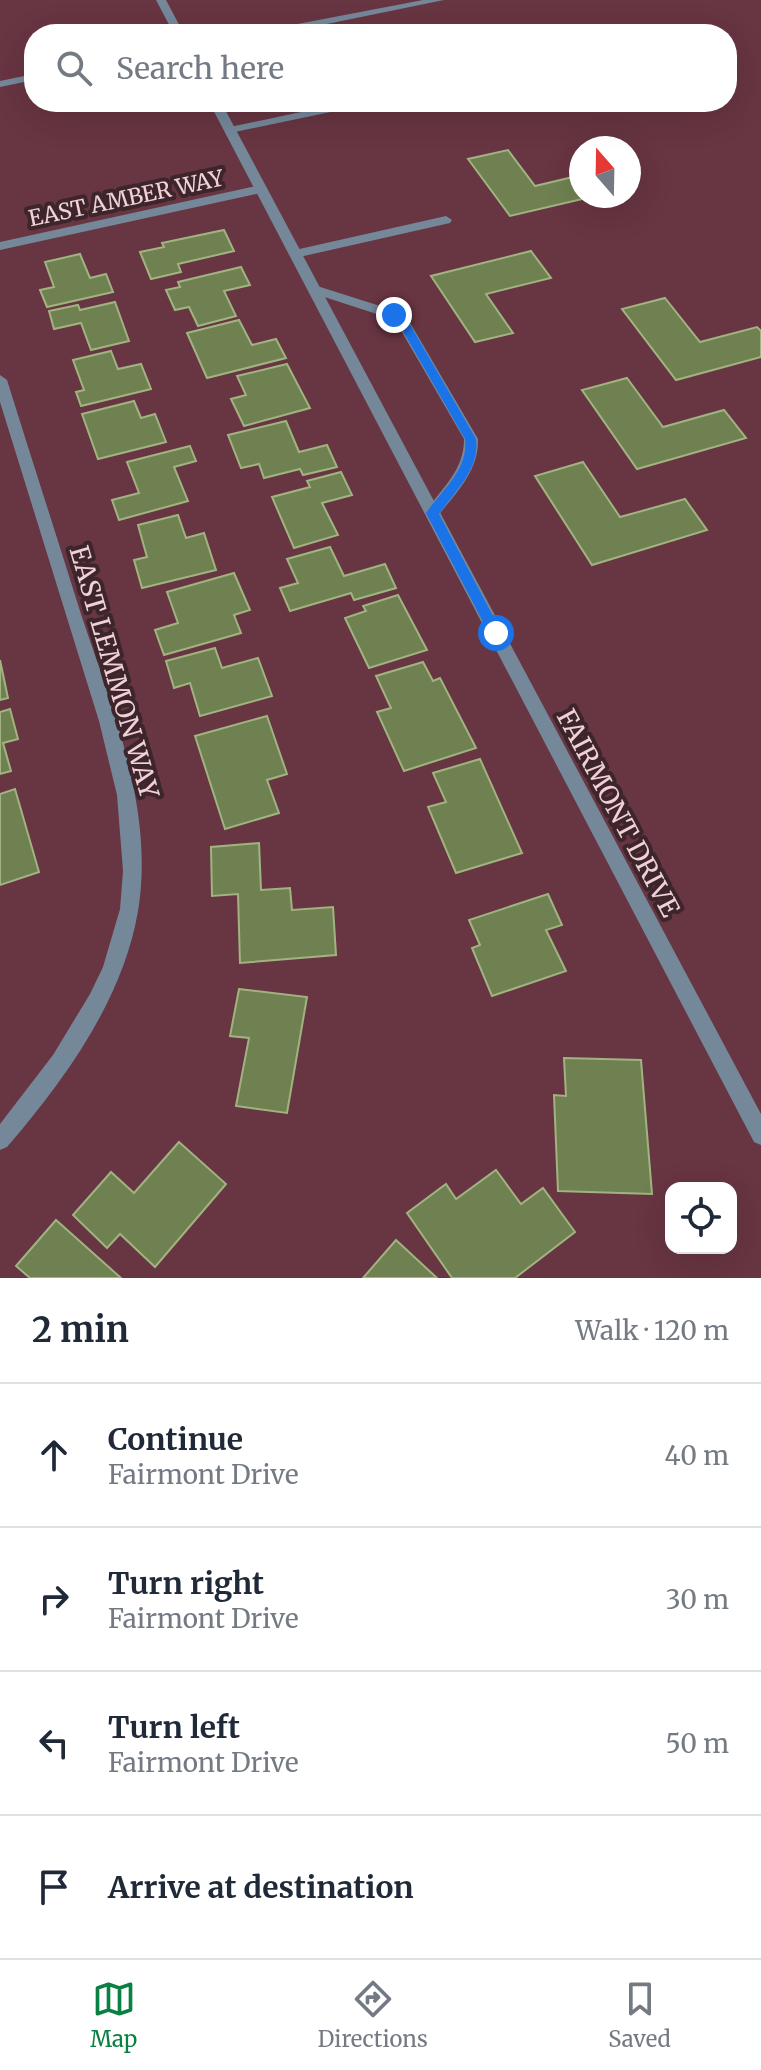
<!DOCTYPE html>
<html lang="en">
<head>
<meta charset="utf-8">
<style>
  :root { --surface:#fff; --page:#f2f2f3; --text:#1f2937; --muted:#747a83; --line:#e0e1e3; --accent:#0b8043 }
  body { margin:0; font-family:Merriweather,serif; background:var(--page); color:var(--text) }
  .controls { position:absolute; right:24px; bottom:24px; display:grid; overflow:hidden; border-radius:16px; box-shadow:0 8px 32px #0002 }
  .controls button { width:72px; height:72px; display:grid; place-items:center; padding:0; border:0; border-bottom:2px solid var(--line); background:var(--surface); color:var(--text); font:40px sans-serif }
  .compass { position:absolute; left:569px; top:136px; width:72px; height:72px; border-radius:50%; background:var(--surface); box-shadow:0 8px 32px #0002; rotate:340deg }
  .stop { position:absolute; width:24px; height:24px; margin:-18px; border:6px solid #1a73e8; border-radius:50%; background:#fff }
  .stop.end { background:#1a73e8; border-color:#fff; box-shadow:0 2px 8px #0008 }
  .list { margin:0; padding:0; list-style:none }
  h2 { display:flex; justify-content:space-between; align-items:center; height:104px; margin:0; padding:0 32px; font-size:34px }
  h2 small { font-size:26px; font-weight:400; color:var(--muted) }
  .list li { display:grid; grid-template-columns:52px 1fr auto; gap:24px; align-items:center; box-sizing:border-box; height:144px; padding:0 32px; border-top:2px solid var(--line) }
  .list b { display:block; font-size:30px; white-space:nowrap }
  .list p { margin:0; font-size:26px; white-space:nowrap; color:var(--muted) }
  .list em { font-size:26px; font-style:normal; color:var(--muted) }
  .icon { flex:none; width:44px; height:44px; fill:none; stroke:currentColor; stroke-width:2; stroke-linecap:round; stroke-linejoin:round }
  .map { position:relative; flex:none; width:761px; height:1278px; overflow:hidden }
  .search { position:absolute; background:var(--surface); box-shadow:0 8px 32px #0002; left:24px; right:24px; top:24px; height:88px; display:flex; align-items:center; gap:20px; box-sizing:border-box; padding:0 28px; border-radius:32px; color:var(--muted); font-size:30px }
  .sheet { height:680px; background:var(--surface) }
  nav { display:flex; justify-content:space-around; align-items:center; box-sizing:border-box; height:112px; border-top:2px solid var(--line); background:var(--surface); font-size:22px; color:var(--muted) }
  nav a { display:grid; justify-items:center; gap:4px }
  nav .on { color:var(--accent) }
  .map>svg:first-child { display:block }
  .building { fill:#6f8150; stroke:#a0b380; stroke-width:2 }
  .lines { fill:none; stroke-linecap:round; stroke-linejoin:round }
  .service { fill:#758899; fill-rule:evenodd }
  .minor { fill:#758899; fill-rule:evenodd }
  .tertiary { fill:#758899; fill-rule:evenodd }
  .route { fill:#1a73e8 }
  .labels { text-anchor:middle; stroke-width:8; stroke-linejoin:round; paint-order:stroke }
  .far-street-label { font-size:22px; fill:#f1d0d7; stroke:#3d262b }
  .street-label { font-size:26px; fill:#f1d0d7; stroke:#3d262b }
</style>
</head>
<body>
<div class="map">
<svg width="761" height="1278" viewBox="0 0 761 1278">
  <rect width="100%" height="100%" fill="#683542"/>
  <!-- building -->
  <g class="building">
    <path d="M508,150L535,186L581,175V196H595L510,216L468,159Z"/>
    <path d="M224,230L234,251L178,264L181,272L151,279L140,252L164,247L162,243Z"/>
    <path d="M531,251L551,278L486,294L513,333L475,342L431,276Z"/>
    <path d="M80,254L90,278L106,274L113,292L47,307L40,290L54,287L45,262Z"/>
    <path d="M241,267L250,285L224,291L236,316L198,326L189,307L175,310L166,290L180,287L178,282Z"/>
    <path d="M665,298L700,342L757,327L761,331V357L676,380L622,309Z"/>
    <path d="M115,302L129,341L91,350L81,323L54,329L49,311L78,305L80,310Z"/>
    <path d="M239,320L252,345L276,339L286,358L207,378L187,333Z"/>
    <path d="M111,351L118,369L141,364L151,389L81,406L76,392L84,390L73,360Z"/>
    <path d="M287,364L310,408L244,426L231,399L246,395L237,376Z"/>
    <path d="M627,378L663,427L724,410L746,438L637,469L582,390Z"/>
    <path d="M134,401L141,418L155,414L166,442L98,459L82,414Z"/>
    <path d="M286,421L299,452L327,445L337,467L303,475L300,469L264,478L259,464L241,468L228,435Z"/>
    <path d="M190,446L196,461L174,467L188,501L119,520L112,500L139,493L127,462Z"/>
    <path d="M583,462L620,517L685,499L707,530L592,565L535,476Z"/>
    <path d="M341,472L352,495L322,503L338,535L294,548L272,497L310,487L307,481Z"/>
    <path d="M178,515L186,538L204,533L216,570L142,588L134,560L147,557L138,525Z"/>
    <path d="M330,547L344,576L385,564L396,588L354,600L351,593L290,611L280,588L298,583L287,559Z"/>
    <path d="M234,573L250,610L234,615L241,633L164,655L155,630L178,623L167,592Z"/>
    <path d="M398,595L427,650L369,668L345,618L366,611L363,606Z"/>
    <path d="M215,648L222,668L258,658L272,696L200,716L190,683L174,688L166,661Z"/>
    <path d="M0,660L8,698L0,700Z"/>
    <path d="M423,662L433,681L440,678L476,748L404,771L377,712L391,708L376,676Z"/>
    <path d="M10,709L18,739L3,743L11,771L0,774V712Z"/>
    <path d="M267,716L287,774L267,780L279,813L225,829L195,736Z"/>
    <path d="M480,759L522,853L456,873L428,807L446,802L433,773Z"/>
    <path d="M15,789L39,872L0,885V794Z"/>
    <path d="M259,843L261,890L290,888L292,910L333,907L336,955L240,963L238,894L212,896L211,847Z"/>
    <path d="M548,894L562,925L546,930L566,971L492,996L472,948L480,945L469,920Z"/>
    <path d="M239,989L307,997L287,1113L236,1106L249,1038L230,1036Z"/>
    <path d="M564,1058L641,1060L652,1194L558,1191L554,1095L566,1096Z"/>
    <path d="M179,1142L226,1184L155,1267L120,1234L107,1248L73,1215L111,1172L134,1193Z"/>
    <path d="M496,1170L521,1204L543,1188L575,1232L515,1278H452L407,1213L446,1184L456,1199Z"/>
    <path d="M56,1220L121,1278H30L16,1266Z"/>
    <path d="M396,1240L437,1278H363Z"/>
  </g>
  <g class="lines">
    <!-- service -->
    <g class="service">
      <path d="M348,102H370L364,105L230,133L224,130L230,127Z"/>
      <path d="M446,216L452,220L450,223L295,258L289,254L295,250Z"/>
      <path d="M314,285L399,312L409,321L478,439C479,471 456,493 437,517L432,518L425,513C441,488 464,472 464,439L399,327L389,318L309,292L308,289Z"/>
    </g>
    <!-- minor -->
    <g class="minor">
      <path d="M423,0H444L278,34H256L261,31Z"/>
      <path d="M34,74V80L0,87V81Z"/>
      <path d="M261,185L265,186V192L0,250V242Z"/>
      <path d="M0,375L7,380C31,457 56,534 80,611C111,705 155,810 138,911C123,1000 64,1081 7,1147L0,1150V1124L53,1055L90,994L103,967L120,909L123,871L117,795L99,721L0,402Z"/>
    </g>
    <!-- tertiary -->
    <g class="tertiary">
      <path d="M156,0H166L184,34H174Z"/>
      <path d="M209,102H221L761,1114V1145L754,1142Z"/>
    </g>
  </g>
  <!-- route -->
  <path class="route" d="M391,313H398L408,321L476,439C480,469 455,491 439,514L502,633L500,637H491L426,513C442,490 469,469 465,439L400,326L389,315Z"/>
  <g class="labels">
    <!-- far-street labels -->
    <g class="far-street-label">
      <text transform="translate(126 198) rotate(-12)" y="8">EAST AMBER WAY</text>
    </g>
    <!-- street labels -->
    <g class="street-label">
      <text transform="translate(114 672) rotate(74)" y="9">EAST LEMMON WAY</text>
      <text transform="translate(618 813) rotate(62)" y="9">FAIRMONT DRIVE</text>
    </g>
  </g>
</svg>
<div class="controls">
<button><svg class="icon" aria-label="locate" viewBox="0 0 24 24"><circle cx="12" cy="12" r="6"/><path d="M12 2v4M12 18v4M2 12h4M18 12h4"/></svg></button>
</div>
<svg class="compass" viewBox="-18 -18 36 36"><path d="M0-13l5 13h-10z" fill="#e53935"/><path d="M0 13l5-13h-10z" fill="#747a83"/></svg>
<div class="stop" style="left:496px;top:633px"></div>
<div class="stop end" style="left:394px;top:315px"></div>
<div class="search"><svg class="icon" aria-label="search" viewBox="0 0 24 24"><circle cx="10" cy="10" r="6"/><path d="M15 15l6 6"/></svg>Search here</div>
</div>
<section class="sheet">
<h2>2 min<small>Walk · 120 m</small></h2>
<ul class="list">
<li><svg class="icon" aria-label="ahead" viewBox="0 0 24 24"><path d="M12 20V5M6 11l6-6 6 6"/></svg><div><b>Continue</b><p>Fairmont Drive</p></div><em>40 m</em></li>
<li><svg class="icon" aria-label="right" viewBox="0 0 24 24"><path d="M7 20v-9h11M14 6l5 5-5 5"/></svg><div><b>Turn right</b><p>Fairmont Drive</p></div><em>30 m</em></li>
<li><svg class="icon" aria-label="left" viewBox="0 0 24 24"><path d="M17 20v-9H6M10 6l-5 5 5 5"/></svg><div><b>Turn left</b><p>Fairmont Drive</p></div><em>50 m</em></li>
<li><svg class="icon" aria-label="arrive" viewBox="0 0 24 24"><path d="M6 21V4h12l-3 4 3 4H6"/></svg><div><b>Arrive at destination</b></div></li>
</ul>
</section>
<nav>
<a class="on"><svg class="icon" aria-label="map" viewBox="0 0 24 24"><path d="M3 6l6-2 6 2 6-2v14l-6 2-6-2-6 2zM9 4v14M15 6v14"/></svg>Map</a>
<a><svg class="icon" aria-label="directions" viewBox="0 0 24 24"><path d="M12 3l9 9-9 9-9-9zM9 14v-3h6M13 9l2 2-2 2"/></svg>Directions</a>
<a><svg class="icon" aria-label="saved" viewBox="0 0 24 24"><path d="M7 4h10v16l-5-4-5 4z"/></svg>Saved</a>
</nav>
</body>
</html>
